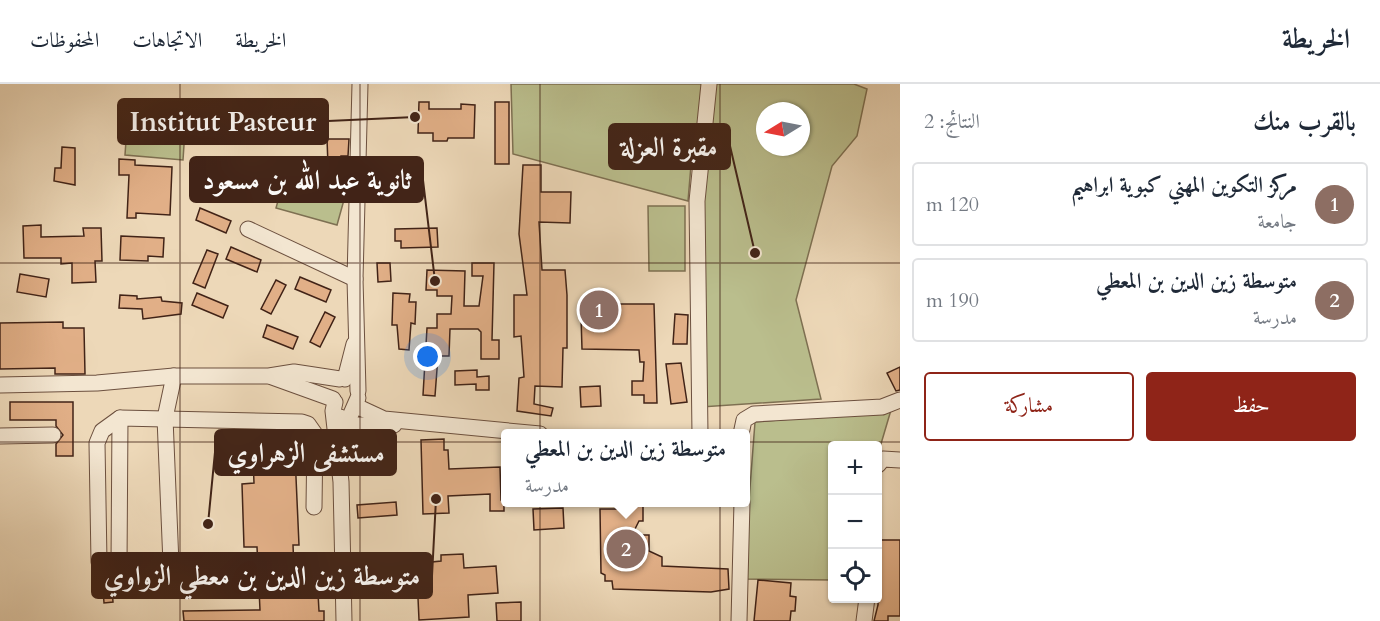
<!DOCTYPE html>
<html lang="ar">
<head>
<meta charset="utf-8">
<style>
  :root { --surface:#fff; --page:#f6f6f7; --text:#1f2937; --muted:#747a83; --line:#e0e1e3; --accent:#8f2418 }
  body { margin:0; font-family:Cardo,Amiri,serif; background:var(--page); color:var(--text); direction:rtl }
  .controls { position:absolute; right:18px; bottom:18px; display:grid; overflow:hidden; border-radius:6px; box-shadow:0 2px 4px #0004 }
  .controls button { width:54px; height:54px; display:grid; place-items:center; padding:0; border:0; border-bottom:2px solid var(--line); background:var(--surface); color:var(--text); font:30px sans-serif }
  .compass { position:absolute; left:756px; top:18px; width:54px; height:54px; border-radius:50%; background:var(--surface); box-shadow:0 2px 4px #0004; rotate:260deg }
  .you { position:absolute; left:428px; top:273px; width:21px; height:21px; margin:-15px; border:4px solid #fff; border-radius:50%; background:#1a73e8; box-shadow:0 0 0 9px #1a73e833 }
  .badge { display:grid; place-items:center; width:39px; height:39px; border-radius:50%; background:var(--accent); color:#fff; font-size:20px; font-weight:700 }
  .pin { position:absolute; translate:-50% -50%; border:3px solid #fff; box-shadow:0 2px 6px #0006 }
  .popup { position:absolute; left:501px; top:345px; width:249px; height:78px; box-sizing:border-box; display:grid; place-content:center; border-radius:6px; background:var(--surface); filter:drop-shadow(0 2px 4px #0005); font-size:20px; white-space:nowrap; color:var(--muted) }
  .popup b { font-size:22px; color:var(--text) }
  .popup::after { content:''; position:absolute; left:50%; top:100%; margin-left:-12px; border:12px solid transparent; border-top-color:var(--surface) }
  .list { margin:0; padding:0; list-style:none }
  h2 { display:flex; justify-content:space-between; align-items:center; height:78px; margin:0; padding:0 24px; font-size:26px }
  h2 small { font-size:20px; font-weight:400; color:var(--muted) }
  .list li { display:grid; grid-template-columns:39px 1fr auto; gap:18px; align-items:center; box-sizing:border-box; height:84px; margin:0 12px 12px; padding:0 12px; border:2px solid var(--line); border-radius:6px }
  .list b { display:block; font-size:22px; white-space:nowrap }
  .list p { margin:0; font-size:20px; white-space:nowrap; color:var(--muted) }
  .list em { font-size:20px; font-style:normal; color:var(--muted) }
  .actions { display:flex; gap:12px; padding:18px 24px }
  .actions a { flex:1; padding:14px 0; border:2px solid var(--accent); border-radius:6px; text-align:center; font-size:21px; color:var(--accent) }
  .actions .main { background:var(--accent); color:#fff }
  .icon { flex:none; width:33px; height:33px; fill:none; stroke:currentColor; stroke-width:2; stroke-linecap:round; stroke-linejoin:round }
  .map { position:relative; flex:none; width:900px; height:537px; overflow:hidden; direction:ltr }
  header { display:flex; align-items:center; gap:36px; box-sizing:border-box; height:84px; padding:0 30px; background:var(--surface); border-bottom:2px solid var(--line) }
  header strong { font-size:28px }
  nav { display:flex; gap:33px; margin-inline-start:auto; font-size:21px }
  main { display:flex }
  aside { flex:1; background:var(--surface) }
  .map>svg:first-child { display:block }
  .green { fill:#babe8d; stroke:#7e7052; stroke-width:1.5; fill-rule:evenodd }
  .building { fill:#e1af87; stroke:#412317; stroke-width:1.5 }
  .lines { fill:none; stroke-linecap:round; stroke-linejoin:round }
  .minor-casing { stroke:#6c503f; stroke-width:17 }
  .minor { stroke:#f3e6d1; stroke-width:15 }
  .grid { fill:none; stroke:#412317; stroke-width:1.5; stroke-opacity:0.55 }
  .leader { fill:none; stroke:#412317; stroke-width:2 }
  .callout-dot { fill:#412317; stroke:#f3e6d1; stroke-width:2 }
  .callout { fill:#412317; stroke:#412317; stroke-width:2 }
  .callout-label { font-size:27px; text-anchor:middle; font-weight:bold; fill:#fff }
</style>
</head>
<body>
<header>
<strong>الخريطة</strong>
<nav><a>الخريطة</a><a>الاتجاهات</a><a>المحفوظات</a></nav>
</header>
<main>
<aside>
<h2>بالقرب منك<small>النتائج: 2</small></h2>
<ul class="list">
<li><span class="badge" style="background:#8d6e63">1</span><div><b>مركز التكوين المهني كبوية ابراهيم</b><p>جامعة</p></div><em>120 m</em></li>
<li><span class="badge" style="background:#8d6e63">2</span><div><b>متوسطة زين الدين بن المعطي</b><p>مدرسة</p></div><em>190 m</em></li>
</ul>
<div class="actions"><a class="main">حفظ</a><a>مشاركة</a></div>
</aside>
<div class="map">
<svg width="900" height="537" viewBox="0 0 900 537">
  <rect width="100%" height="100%" fill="#edd8b8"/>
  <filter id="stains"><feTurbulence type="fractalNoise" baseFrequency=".00333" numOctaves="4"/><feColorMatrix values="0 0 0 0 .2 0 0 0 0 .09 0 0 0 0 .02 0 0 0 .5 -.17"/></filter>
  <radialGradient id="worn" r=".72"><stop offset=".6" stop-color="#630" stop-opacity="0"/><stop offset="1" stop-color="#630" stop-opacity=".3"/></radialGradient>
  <!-- green -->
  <g class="green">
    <path d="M511,0H704L691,81L688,117L513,70Z"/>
    <path d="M713,0H854L867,5L857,52L832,82L796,216L821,315L701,323V122ZM765,27H801V63H765Z"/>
    <path d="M127,42L185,46L183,76L125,71Z"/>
    <path d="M286,88L347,105L337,141L276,124Z"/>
    <path d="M648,122H685V187H649Z"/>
    <path d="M891,326L878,370V362H832V496L743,495L755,338Z"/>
  </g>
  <!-- building -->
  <g class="building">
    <path d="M419,18H429V25H461V20L475,21L474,54H448L447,57H433V49H418Z"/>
    <rect x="495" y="18" width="14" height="62"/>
    <path d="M327,55H349L348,72H341V81H328Z"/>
    <path d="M62,63L75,64V101L54,97L55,84H61Z"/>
    <path d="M119,75L135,76V81L172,83L170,131L136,129V134H127L129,91H119Z"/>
    <path d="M233,77L264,90L259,102L229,89Z"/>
    <path d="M210,78L220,82L205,112L195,107Z"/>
    <path d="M523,81H541V108H571L570,139L539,138L542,186H565L567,211V264H563L562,303L535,302L534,320L553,324L551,332L517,327L519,294L524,293L521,252L514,253V211H527L519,150Z"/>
    <path d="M200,124L231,137L226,149L196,136Z"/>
    <path d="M41,141V153L84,152L83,144H101L102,177H95L96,198L72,199V179L61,180V174H24L23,142Z"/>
    <path d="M437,144L438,163L401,164V157H395V145Z"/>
    <path d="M121,152L164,154L163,173L148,172V177L120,176Z"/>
    <path d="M231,163L261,176L257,188L226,175Z"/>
    <path d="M207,166L218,170L205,204L193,199Z"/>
    <path d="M377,179H390L391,197L378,198Z"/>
    <path d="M472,179H494L492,256H499V275H481V248L478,245H450L449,272H438L435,312L423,311L427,244H437V230H451L452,212H437V206H426L427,186L465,187L464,222H479L483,192H472Z"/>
    <path d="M20,190L49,195L46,213L17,208Z"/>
    <path d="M300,193L331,206L326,218L295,205Z"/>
    <path d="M276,196L286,201L271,230L261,225Z"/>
    <path d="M197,209L228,222L223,234L192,221Z"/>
    <path d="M393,209L410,210L409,218H416L415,240L411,239L409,266L399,265L397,241H392Z"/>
    <path d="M120,211L137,212V215L161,213L162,217L182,219L181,230L143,235L142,225L119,224Z"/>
    <path d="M614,220H654L657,319H644V311H632V297H643L644,278H640L639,266L582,265L581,232H614Z"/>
    <path d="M325,228L335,233L320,263L310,258Z"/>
    <path d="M675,230L688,231L687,260H673Z"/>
    <path d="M63,238V244H84L85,290H55V284L0,285V239Z"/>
    <path d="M267,241L298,253L293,265L263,253Z"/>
    <path d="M681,279L687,318L671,320L666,280Z"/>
    <path d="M900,283V306L896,307L887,289Z"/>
    <path d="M477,286V293L489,292V306H476V300L455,301V287Z"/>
    <path d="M600,302L601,322L581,323L580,303Z"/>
    <path d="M10,318H73V372H56V360L63,351L56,342V336H10Z"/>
    <path d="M243,346L294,348L299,461H293L295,511L318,509L319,527H324V537H184L183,527L260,526L257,463H244L242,400L254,399L253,373L244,374Z"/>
    <path d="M444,355V366H448L449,385L500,383L501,416H504V427H490V410L448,412L449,429L423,430L421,356Z"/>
    <path d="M396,418L397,431L358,434L357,421Z"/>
    <path d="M618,418H634L643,422V437H639L632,451H649V467L662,473V482L728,485L729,505L711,508L613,505L612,497H605V491L601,489L600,425H618Z"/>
    <path d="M563,424L564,444L534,446L533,425Z"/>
    <path d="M880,456H900V532H888V537H874L878,521Z"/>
    <path d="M463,470L464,484L496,482L498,509L468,511L469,533L419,536L418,514H366V475H406V485L432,483V478L441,477V471Z"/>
    <path d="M102,492L111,493L113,518L104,519Z"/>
    <path d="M162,492V509L150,510V505L130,506V493Z"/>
    <path d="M758,496L791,499L790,512L796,513L795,527H791L790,537H754Z"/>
    <path d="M521,518V537H497L496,519Z"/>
  </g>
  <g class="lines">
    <!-- minor casing -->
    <g class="minor-casing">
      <g id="minor">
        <path d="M248,145L355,195"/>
        <path d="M272,293L333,315"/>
        <path d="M345,295L354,260"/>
        <path d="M0,301L97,299L174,292H269L294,288L340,295"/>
        <path d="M358,307L355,195L360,0"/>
        <path d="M335,318L333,327L341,398L344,537"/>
        <path d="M356,322L384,335L540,350"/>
        <path d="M340,333L356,341H394"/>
        <path d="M700,350L697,117L709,0"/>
        <path d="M741,350L744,336L754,330L882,323L900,316"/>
        <path d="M0,352L53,351"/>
        <path d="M344,369L347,339L358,314"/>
        <path d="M878,381L883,375L900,376"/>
        <path d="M171,480L165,334L174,292"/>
        <path d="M195,480L102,481L99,478L97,359L102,347L120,334L302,338L308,340L315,350L314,423"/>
        <path d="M119,481L120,334"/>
        <path d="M739,537L742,418"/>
        <path d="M864,537L867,514"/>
      </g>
    </g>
    <!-- minor -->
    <use href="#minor" class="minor"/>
  </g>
  <!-- grid -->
  <path class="grid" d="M180,0V537M360,0V537M540,0V537M720,0V537M0,179H900M0,358H900"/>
  <!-- callouts -->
  <path class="leader" d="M415 33L328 37M755 169L730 62M435 197L423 96M208 440L215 368M436 415L432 492"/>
  <g class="callout-dot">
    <circle cx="415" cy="33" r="6"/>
    <circle cx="755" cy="169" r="6"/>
    <circle cx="435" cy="197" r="6"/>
    <circle cx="208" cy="440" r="6"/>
    <circle cx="436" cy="415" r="6"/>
  </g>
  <g class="callout">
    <rect x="118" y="15" width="210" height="45" rx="6"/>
    <rect x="609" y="40" width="121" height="45" rx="6"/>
    <rect x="190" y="73" width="233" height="45" rx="6"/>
    <rect x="215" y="346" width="181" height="45" rx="6"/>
    <rect x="92" y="469" width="340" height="45" rx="6"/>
  </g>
  <g class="callout-label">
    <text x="223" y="47">Institut Pasteur</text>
    <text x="669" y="72">مقبرة العزلة</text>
    <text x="307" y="105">ثانوية عبد الله بن مسعود</text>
    <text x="306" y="378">مستشفى الزهراوي</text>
    <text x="262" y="501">متوسطة زين الدين بن معطي الزواوي</text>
  </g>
  <rect width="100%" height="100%" filter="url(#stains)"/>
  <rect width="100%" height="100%" fill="url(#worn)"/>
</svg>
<div class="controls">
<button>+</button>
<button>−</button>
<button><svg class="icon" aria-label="locate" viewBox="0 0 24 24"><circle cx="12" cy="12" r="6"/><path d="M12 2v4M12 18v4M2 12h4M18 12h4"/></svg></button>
</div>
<svg class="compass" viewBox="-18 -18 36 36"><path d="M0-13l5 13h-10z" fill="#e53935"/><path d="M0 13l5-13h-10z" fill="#747a83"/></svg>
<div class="you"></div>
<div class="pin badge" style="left:599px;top:226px;background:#8d6e63">1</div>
<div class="pin badge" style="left:626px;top:465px;background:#8d6e63">2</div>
<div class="popup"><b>متوسطة زين الدين بن المعطي</b>مدرسة</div>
</div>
</main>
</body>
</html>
